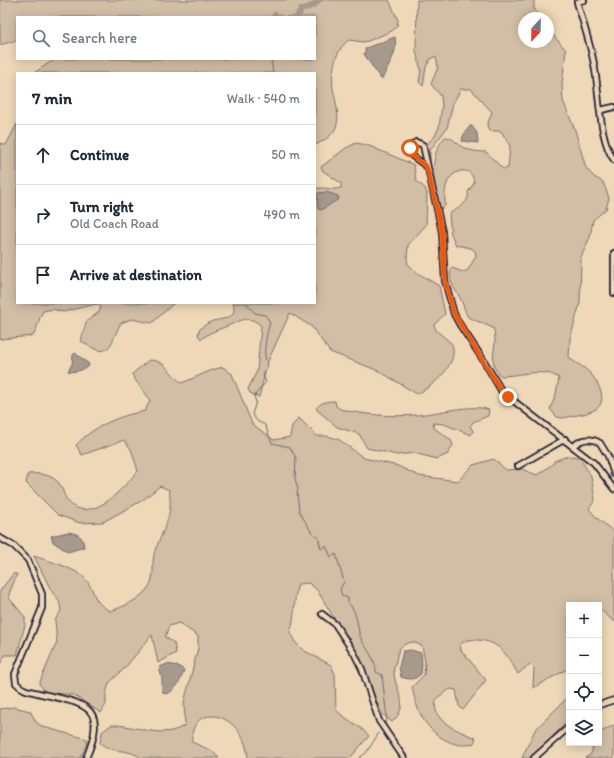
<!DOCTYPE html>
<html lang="en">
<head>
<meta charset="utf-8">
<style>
  :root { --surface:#fff; --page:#f2f2f3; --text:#1f2937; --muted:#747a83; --line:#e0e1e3 }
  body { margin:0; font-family:Itim,sans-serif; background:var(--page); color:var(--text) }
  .controls { position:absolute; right:12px; bottom:12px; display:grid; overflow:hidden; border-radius:0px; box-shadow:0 2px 10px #0003 }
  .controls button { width:36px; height:36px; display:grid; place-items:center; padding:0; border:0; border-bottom:1px solid var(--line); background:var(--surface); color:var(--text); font:20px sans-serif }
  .compass { position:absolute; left:518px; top:12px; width:36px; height:36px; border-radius:50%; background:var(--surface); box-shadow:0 2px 10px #0003; rotate:202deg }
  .stop { position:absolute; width:12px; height:12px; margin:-9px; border:3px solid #ea580c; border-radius:50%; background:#fff }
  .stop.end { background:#ea580c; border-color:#fff; box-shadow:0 1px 4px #0008 }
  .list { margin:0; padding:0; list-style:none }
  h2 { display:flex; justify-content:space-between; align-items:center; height:52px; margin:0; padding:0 16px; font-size:17px }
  h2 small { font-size:13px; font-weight:400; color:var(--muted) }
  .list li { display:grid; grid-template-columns:26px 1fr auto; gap:12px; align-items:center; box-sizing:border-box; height:60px; padding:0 16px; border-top:1px solid var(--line) }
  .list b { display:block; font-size:15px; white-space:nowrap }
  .list p { margin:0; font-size:13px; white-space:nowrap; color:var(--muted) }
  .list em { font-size:13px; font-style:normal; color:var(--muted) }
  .icon { flex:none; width:22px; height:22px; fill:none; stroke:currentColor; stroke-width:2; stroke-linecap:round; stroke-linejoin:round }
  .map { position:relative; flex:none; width:614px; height:758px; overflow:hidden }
  .search { position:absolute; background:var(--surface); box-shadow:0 2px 10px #0003; left:16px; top:16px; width:300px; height:44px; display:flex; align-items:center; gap:10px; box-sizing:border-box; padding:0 14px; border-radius:0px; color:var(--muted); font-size:15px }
  .panel { position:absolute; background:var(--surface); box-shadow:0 2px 10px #0003; left:16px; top:72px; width:300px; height:232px; border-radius:0px }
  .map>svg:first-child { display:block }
  .green { fill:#d1bea5; stroke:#7a7070 }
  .water { fill:#a8998d; stroke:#72696c }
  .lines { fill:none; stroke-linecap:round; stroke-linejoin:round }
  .stream { stroke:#72696c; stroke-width:1 }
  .river { stroke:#a8998d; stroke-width:6 }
  .minor-casing { stroke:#22223b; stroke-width:8 }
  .minor { stroke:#eed8b7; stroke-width:4.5 }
  .route { stroke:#ea580c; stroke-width:5 }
</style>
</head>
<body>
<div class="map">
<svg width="614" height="758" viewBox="0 0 614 758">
  <rect width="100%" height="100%" fill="#eed8b7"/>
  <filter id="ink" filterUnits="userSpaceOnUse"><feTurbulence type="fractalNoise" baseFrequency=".025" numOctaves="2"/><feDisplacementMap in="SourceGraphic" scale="8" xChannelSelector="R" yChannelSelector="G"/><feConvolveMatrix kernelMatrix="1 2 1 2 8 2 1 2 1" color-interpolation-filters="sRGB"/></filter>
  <g filter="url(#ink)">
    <!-- green -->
    <g class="green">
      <path d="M0,0H389L398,20L397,26L392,31L368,41L363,42L349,40C335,49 331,72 333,88C338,115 346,131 315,145V73H34L55,59H315V17H17V40L0,45Z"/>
      <path d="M417,0H534V8L539,18H524V42H548V29L566,50L562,84L563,101L575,130L586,168L594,177L603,182L609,198L606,209L593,220L590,237L581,257L580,303L570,339L569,357C575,364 582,365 589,372C598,381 611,404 592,411C583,415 572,416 562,418L557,417L550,409L556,394L559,378C543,367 519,376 501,376C485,362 500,345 493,328L468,317C465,312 464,307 462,302C457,290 446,282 452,268L463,272L468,270L476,256L475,251L471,248L456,245L451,234L449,214C457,208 470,204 468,192L474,183C473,166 455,168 448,181C444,189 445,198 445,206L441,209L438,205C434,181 428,156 445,137C453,137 457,144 464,148C471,151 478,152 486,152L503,169L508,168L510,146L501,131H489L487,126L492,112L471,89H461L453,103L447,128L430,150V169L425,152L427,144L435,136L439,127L442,106L441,96L431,84L438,67L436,57L431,58L426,67L423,86L419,82L421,70L416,51Z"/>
      <path d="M17,124V303H174L152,323L131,319L121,323C114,333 112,357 95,349C90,347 86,344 81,341L86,322L99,312L101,307L96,304L63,312L53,309L43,311C38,319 38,329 33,336L0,339V143L6,145Z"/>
      <path d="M356,143L367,145L414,165L416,181L425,188L427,193L426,225L408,245L407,259L408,264L416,272L439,286L445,314L434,325L436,330L452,344C459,364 434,386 417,394L379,371L330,352L312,327L290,313L268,361L259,397L250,393L248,389L257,371L261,326C256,320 249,318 242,320L210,333L201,339L198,335L199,330C203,326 208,323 213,321C225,318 238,319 233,303H315V189C324,186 332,191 341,188V183L323,171L321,167L346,148Z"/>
      <path d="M149,360C168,361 168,373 182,383L212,370L223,367L232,374L252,424L274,440L290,437L292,426L299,418L317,436H327L338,439L364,458L398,466L419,476L458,481L473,465L494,459L506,470L521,469L537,475L554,463V461L568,456L579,457L591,476L595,500L589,509L597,518L614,532V622L599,608V605H569V668L533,688L534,668L530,664L518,674C507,655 500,641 477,640C470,639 465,640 460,645L461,650L486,680L463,710L459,706L456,690L450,689L437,698C428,722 460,731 476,738L474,743C455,751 431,734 422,717C417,709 414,697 412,687L424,675L425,662L422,646L413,642C400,644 398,649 396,661C395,665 393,669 394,673C396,694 411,704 392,722L382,714L359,659L317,590L309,583L298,584C293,600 296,617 290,632L295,642L303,650L331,665L335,674L336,710C346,720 360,725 369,736L350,758H248C244,710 189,701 192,742L212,751L219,758H141C127,747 115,755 100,743L102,732L111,725C135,724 163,741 185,725L184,703L198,648V636L179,623L169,626L165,637L174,643L176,653L158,663L152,635L124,669L109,683L106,694V704L101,713L74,695L46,692L39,684L57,642L55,620L61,611L59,600L52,592L34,556C48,561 77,568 86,580C97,593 91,601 110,611C125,607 149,595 152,579C154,571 152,562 154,554C162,530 174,517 169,490L160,486L143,500L103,522L80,523L58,515L26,483L28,474C38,473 49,474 57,481C63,486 63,495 67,500C80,518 102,507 115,495C123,488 131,479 138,471L131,449L124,440L82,455L76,445C95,425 119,416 145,411L150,401C145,390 137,385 132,374Z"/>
      <path d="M335,401L336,406L340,409C364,415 391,417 416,415C435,414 474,403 489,410L488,416L473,422L470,426L473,431L471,435L444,424L433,423L434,428L451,440L453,445L448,454L437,459L414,453L397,455L367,448L359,434L337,427L316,409C320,402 327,401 335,401Z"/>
      <path d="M13,574H17L9,594V598L25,617V625L17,655H5L0,664V591Z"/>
      <path d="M569,696V720L535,754L529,758H522L535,730Z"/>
      <path d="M14,707L30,711L36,722L43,727L87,739V744L80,758H0V709Z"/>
      <path d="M614,725V758H585L591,754L594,743H599V733Z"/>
    </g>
    <!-- water -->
    <g class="water">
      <path d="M395,37C398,53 389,65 382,79L380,78L364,54L366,48Z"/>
      <path d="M470,126H472L477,133L478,143L462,141L463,136Z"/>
      <path d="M326,192L338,196L339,199L321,210L318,209L317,196L318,193Z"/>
      <path d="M75,353L89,364L88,367C82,370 74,373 68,371L72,364L73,355Z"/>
      <path d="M68,532C78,534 83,535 84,547L68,552L53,542L51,536Z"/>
      <path d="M411,650L421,653L422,663L421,674C414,680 410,680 401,677L399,667L403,651Z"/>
      <path d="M167,664L178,666L184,670C181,680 176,692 165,694L162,691V677L159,670L160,667Z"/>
    </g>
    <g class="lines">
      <!-- stream -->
      <g class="stream">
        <path d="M269,17L275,15"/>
        <path d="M271,59L273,73"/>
        <path d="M246,303L255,313L265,315L270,322C267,334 261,354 268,365L263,375L266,382L254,396L256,402L252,414L257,421L265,425L272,443L290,447L296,458L295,479L298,489L297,493L299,511L312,533L318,537L321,549L326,546L331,557L336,554L344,582L340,589L342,596L348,598V603C359,612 356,629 362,641C368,651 376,660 376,672L382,675L387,719L385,725"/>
        <path d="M359,758L366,753L379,733"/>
      </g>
      <!-- river -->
      <g class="river">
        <path d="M275,15L279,17"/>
        <path d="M297,17L301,10L314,5L319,0"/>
      </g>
      <!-- minor casing -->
      <g class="minor-casing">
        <g id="minor">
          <path d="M584,0L577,2C583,22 590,43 594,64C600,92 598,138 614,160"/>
          <path d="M601,110L614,107"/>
          <path d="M426,166L411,155L410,147L416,142L423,145L442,232L445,281L454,314L460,325L484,361L502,392L594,463L614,489"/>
          <path d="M614,253V293"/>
          <path d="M573,446C581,439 591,437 600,443L608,456L614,474"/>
          <path d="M518,466L565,439"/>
          <path d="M0,538L14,546L28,560L42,594V608L15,674L16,683C22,690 29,691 38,693C82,704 110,703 86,758"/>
          <path d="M322,614L335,624L354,653L362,669L379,721L404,758"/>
          <path d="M599,705L614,700"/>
          <path d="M534,758L569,727"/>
        </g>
      </g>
      <!-- minor -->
      <use href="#minor" class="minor"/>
    </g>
  </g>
  <g class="lines" filter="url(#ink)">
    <!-- route -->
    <path class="route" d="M410,148L411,155L426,166L429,175L442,232L445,281L454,314L502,392L508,397"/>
  </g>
</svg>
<div class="controls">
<button>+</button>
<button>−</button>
<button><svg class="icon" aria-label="locate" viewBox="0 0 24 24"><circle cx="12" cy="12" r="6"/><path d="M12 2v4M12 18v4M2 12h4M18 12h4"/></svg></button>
<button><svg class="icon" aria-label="layers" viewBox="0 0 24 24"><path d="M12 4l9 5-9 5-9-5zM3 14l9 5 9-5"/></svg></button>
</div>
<svg class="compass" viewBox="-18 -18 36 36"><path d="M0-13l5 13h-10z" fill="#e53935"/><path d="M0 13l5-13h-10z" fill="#747a83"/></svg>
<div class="stop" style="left:410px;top:148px"></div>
<div class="stop end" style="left:508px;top:397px"></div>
<div class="search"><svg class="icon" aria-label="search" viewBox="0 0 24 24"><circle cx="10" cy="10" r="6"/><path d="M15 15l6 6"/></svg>Search here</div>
<section class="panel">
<h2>7 min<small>Walk · 540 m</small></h2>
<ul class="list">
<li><svg class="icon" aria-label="ahead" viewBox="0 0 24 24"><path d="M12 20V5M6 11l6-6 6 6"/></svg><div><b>Continue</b></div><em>50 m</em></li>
<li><svg class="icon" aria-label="right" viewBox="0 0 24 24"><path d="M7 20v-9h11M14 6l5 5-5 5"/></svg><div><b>Turn right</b><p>Old Coach Road</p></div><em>490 m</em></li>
<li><svg class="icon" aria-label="arrive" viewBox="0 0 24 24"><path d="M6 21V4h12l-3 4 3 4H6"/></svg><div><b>Arrive at destination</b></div></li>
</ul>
</section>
</div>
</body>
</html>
